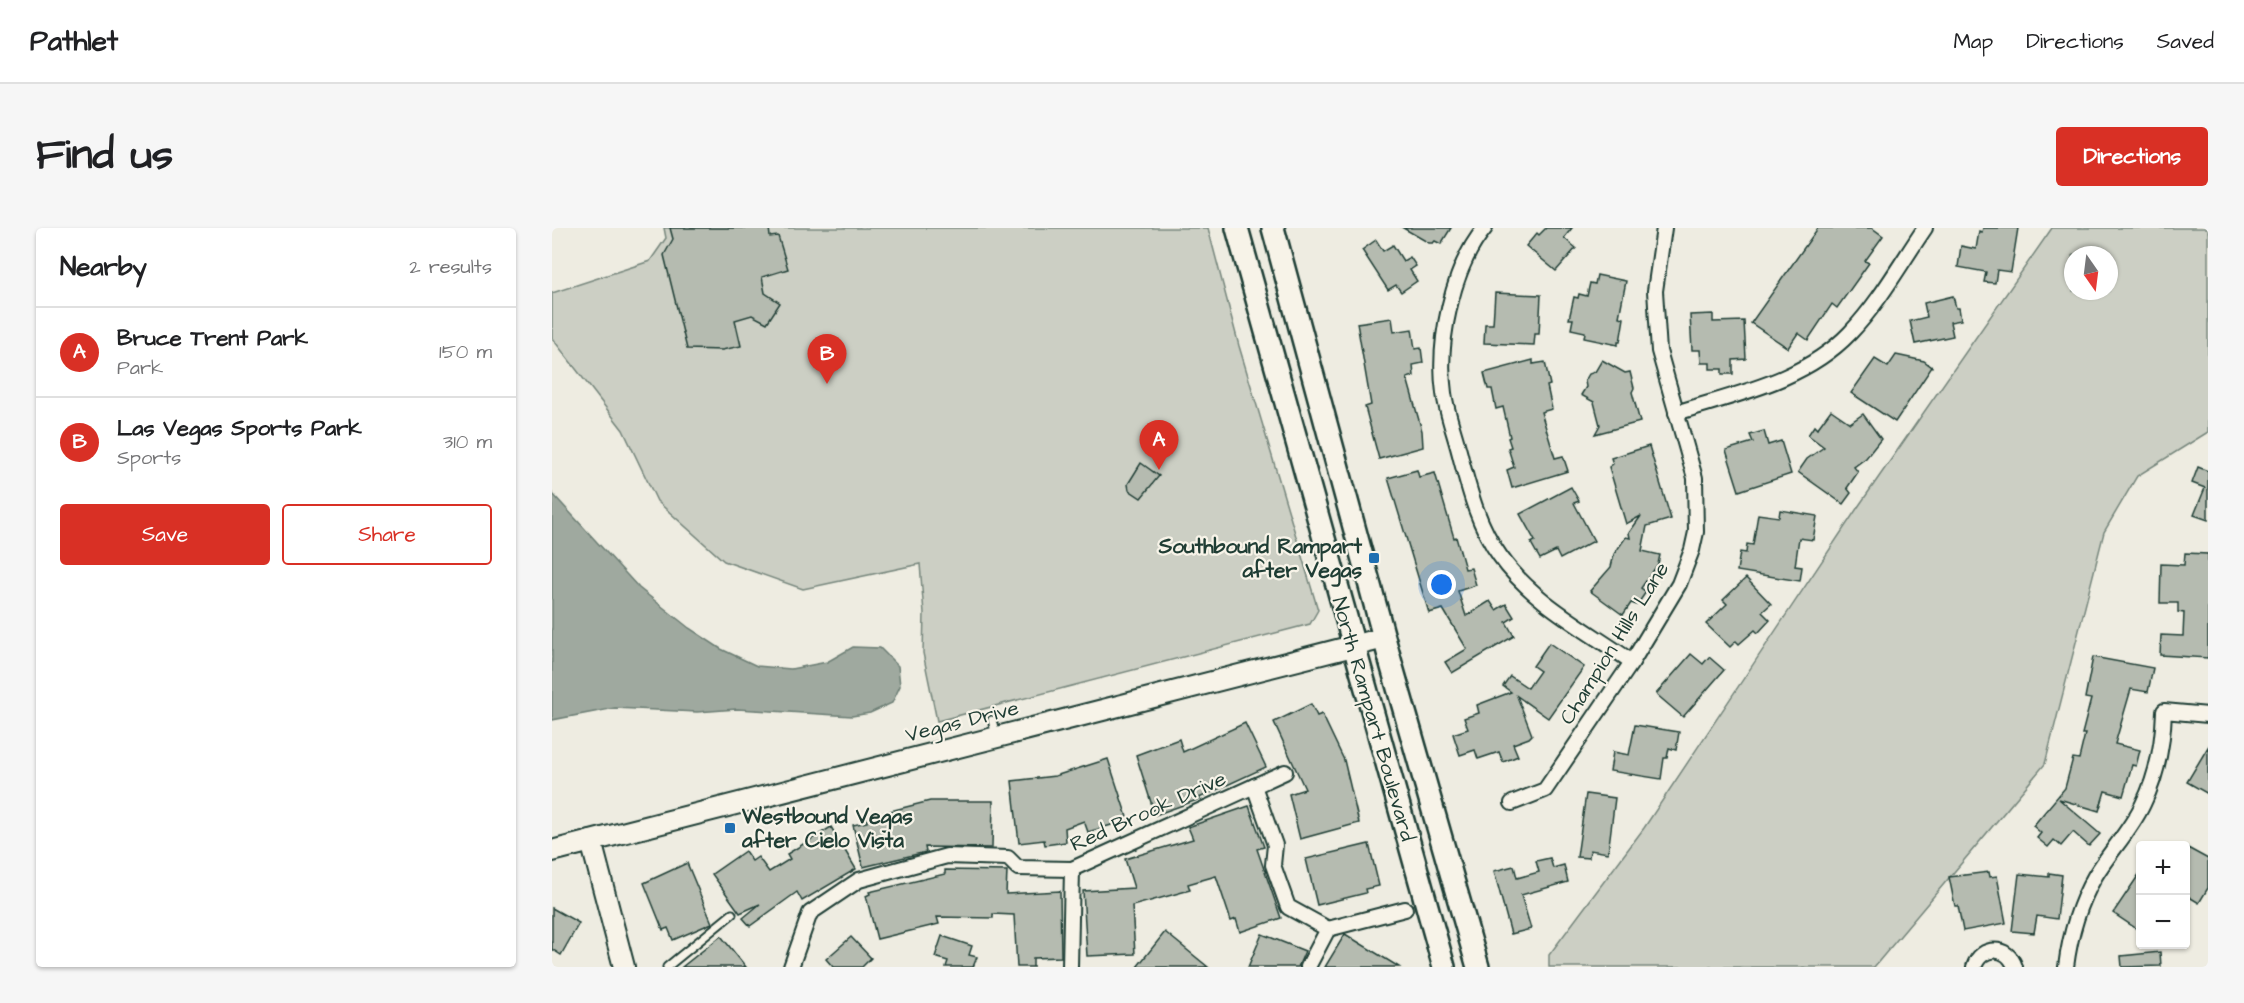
<!DOCTYPE html>
<html lang="en">
<head>
<meta charset="utf-8">
<style>
  :root { --surface:#fff; --page:#f6f6f6; --text:#202124; --muted:#757577; --line:#e0e0e0; --accent:#d93025 }
  body { margin:0; font-family:"Architects Daughter",sans-serif; background:var(--page); color:var(--text) }
  .controls { position:absolute; right:18px; bottom:18px; display:grid; overflow:hidden; border-radius:6px; box-shadow:0 2px 4px #0004 }
  .controls button { width:54px; height:54px; display:grid; place-items:center; padding:0; border:0; border-bottom:2px solid var(--line); background:var(--surface); color:var(--text); font:30px sans-serif }
  .compass { position:absolute; left:1512px; top:18px; width:54px; height:54px; border-radius:50%; background:var(--surface); box-shadow:0 2px 4px #0004; rotate:166deg }
  .you { position:absolute; left:890px; top:357px; width:21px; height:21px; margin:-15px; border:4px solid #fff; border-radius:50%; background:#1a73e8; box-shadow:0 0 0 9px #1a73e833 }
  .badge { display:grid; place-items:center; width:39px; height:39px; border-radius:50%; background:var(--accent); color:#fff; font-size:20px; font-weight:700 }
  .pin { position:absolute; translate:-50% -50px; filter:drop-shadow(0 2px 3px #0008) }
  .pin::after { content:''; position:absolute; top:32px; width:21px; height:18px; background:inherit; clip-path:polygon(0 0,100% 0,50% 100%) }
  .list { margin:0; padding:0; list-style:none }
  h2 { display:flex; justify-content:space-between; align-items:center; height:78px; margin:0; padding:0 24px; font-size:26px }
  h2 small { font-size:20px; font-weight:400; color:var(--muted) }
  .list li { display:grid; grid-template-columns:39px 1fr auto; gap:18px; align-items:center; box-sizing:border-box; height:90px; padding:0 24px; border-top:2px solid var(--line) }
  .list b { display:block; font-size:22px; white-space:nowrap }
  .list p { margin:0; font-size:20px; white-space:nowrap; color:var(--muted) }
  .list em { font-size:20px; font-style:normal; color:var(--muted) }
  .actions { display:flex; gap:12px; padding:18px 24px }
  .actions a { flex:1; padding:14px 0; border:2px solid var(--accent); border-radius:6px; text-align:center; font-size:21px; color:var(--accent) }
  .actions .main { background:var(--accent); color:#fff }
  .map { position:relative; flex:none; width:1656px; height:739px; overflow:hidden; border-radius:6px }
  header { display:flex; align-items:center; gap:36px; box-sizing:border-box; height:84px; padding:0 30px; background:var(--surface); border-bottom:2px solid var(--line) }
  header strong { font-size:28px }
  nav { display:flex; gap:33px; margin-inline-start:auto; font-size:21px }
  .intro { display:flex; align-items:center; justify-content:space-between; box-sizing:border-box; height:144px; padding:0 36px }
  h1 { margin:0; font-size:42px }
  .button { padding:15px 27px; border-radius:6px; background:var(--accent); color:#fff; font-size:21px; font-weight:700 }
  main { display:flex; gap:36px; padding:0 36px }
  aside { flex:1; background:var(--surface); border-radius:6px; box-shadow:0 2px 4px #0004 }
  .map>svg:first-child { display:block }
  .green { fill:#cccfc4; stroke:#76867c; stroke-width:1.5; fill-rule:evenodd }
  .water { fill:#9fa99f; stroke:#6c7e74; stroke-width:1.5 }
  .building { fill:#b5bbb0; stroke:#1f3d34; stroke-width:1.5 }
  .lines { fill:none; stroke-linecap:round; stroke-linejoin:round }
  .lane-casing { stroke:#1f3d34; stroke-width:11 }
  .street-casing { stroke:#1f3d34; stroke-width:18 }
  .secondary-casing { stroke:#1f3d34; stroke-width:24 }
  .primary-casing { stroke:#1f3d34; stroke-width:26 }
  .lane { stroke:#f7f3e8; stroke-width:7 }
  .street { stroke:#f7f3e8; stroke-width:14 }
  .secondary { stroke:#f7f3e8; stroke-width:20 }
  .primary { stroke:#f7f3e8; stroke-width:21 }
  .poi-dot { fill:#1f6fb2; stroke:#f7f3e8; stroke-width:2 }
  .labels { text-anchor:middle; stroke-width:4.5; stroke-linejoin:round; paint-order:stroke }
  .poi-label { font-size:21px; font-weight:bold; fill:#1f3d34; stroke:#f7f3e8; text-anchor:end }
  .street-label { font-size:21px; fill:#1f3d34; stroke:#f7f3e8 }
</style>
</head>
<body>
<header>
<strong>Pathlet</strong>
<nav><a>Map</a><a>Directions</a><a>Saved</a></nav>
</header>
<div class="intro"><h1>Find us</h1><a class="button">Directions</a></div>
<main>
<aside>
<h2>Nearby<small>2 results</small></h2>
<ul class="list">
<li><span class="badge">A</span><div><b>Bruce Trent Park</b><p>Park</p></div><em>150 m</em></li>
<li><span class="badge">B</span><div><b>Las Vegas Sports Park</b><p>Sports</p></div><em>310 m</em></li>
</ul>
<div class="actions"><a class="main">Save</a><a>Share</a></div>
</aside>
<div class="map">
<svg width="1656" height="739" viewBox="0 0 1656 739">
  <rect width="100%" height="100%" fill="#eeece1"/>
  <filter id="ink" filterUnits="userSpaceOnUse"><feTurbulence type="fractalNoise" baseFrequency=".0167" numOctaves="2"/><feDisplacementMap in="SourceGraphic" scale="12" xChannelSelector="R" yChannelSelector="G"/><feConvolveMatrix kernelMatrix="1 2 1 2 8 2 1 2 1" color-interpolation-filters="sRGB"/></filter>
  <g filter="url(#ink)">
    <!-- green -->
    <g class="green">
      <path d="M112,0H656L687,118L766,382L758,396L385,493L371,425L372,385L368,336L251,361L172,333L105,273L71,202L0,110V65L98,33L114,10Z"/>
      <path d="M1500,0H1656V204L1585,248L1552,304L1493,536L1322,739H997V727L1092,600L1306,279ZM1521,27H1557V63H1521Z"/>
    </g>
    <!-- water -->
    <path class="water" d="M0,265L87,360L137,400L169,421L205,438L239,441L275,434L301,419L328,420L346,438L348,458L340,475L318,485L300,488L185,481L145,484L63,480L0,492Z"/>
    <!-- building -->
    <g class="building">
      <path d="M118,0H217L218,9L226,8L236,41L210,49L213,65L228,75L215,95L200,87L183,92L189,118L170,122L135,121L112,27L121,11Z"/>
      <path d="M851,0H899L889,16L883,13L881,15H877Z"/>
      <path d="M994,0H1020L1012,10L1024,20L1004,43L974,18L985,5L987,7Z"/>
      <path d="M1266,0H1320L1331,8L1313,33L1317,35L1285,80L1280,76L1256,112L1246,105L1236,120L1199,95Z"/>
      <path d="M1431,0H1466L1459,44L1445,42L1443,55L1432,54L1434,44L1406,39L1409,18L1424,21L1427,3L1430,4Z"/>
      <path d="M824,12L831,23L841,17L851,33L858,29L864,38L858,42L865,53L849,64L844,57L836,62L810,22Z"/>
      <path d="M1045,47L1074,53L1067,89L1072,90L1068,114H1066V117L1032,110L1033,104L1019,101L1021,91H1017L1022,69L1026,70L1027,66L1035,68L1038,55L1043,56Z"/>
      <path d="M943,65L989,67L987,106H983L982,117L932,115L933,96H941Z"/>
      <path d="M1401,68L1404,80H1407L1409,92L1398,94L1401,108L1363,116L1358,93L1375,89L1372,75Z"/>
      <path d="M1161,86V94L1192,93L1194,131L1181,132V146H1170V141H1158V135H1149L1148,122H1140L1138,87Z"/>
      <path d="M840,90L842,104L860,101L863,121L869,120L871,135L861,137L862,148L855,150L870,203L871,219L827,231L813,179L819,177L805,95Z"/>
      <path d="M1344,127L1372,133L1380,139L1343,194L1299,165L1323,131L1336,139Z"/>
      <path d="M981,132V136L993,134L998,157L995,158L1000,181L989,184L1003,230L1011,228L1016,243L960,260L955,242L962,239L956,220L959,219L956,210L958,209L951,179L944,181L940,161H936L932,145Z"/>
      <path d="M1050,132L1073,145L1078,144L1082,160L1080,164L1088,194L1043,206L1048,197L1042,174L1029,167L1034,159L1033,153L1037,146L1043,144Z"/>
      <path d="M1279,182L1298,195L1311,186L1329,211L1314,230L1302,239L1306,244L1295,260L1299,265L1291,276L1246,244L1255,231L1272,219L1256,207L1262,198L1265,201Z"/>
      <path d="M1212,203L1216,217L1229,213L1239,246L1187,263L1174,222L1201,214L1198,207Z"/>
      <path d="M1097,218L1119,291L1095,298L1090,323L1108,327L1106,336L1089,360L1094,364L1085,377L1079,375L1071,387L1038,363L1059,339L1062,326L1074,309L1078,310L1077,305L1089,288L1074,296L1057,239L1061,236L1059,230Z"/>
      <path d="M589,235L607,248L589,270L577,262L576,256Z"/>
      <path d="M1646,239L1656,243V292L1642,287L1653,260L1640,255Z"/>
      <path d="M865,242L867,249L883,245L902,310L904,309L913,341L919,340L924,357L906,363L914,388L938,373L944,382L954,376L962,389L954,394L962,408L900,445L893,434L915,421L891,381L877,385L836,250Z"/>
      <path d="M1019,259L1027,273L1022,275L1042,313L1008,331L1004,323L988,331L979,315L983,313L968,286Z"/>
      <path d="M1228,282L1265,288L1261,312L1247,310L1243,338L1250,339L1248,353L1185,343L1188,324L1194,325L1195,316L1201,317L1206,286L1227,289Z"/>
      <path d="M1633,325L1656,326V430L1608,427L1609,407L1631,408L1632,385L1626,384V375H1608L1609,336L1632,337Z"/>
      <path d="M1194,350L1219,376L1210,384L1218,392L1206,405L1203,402L1187,416L1184,413L1178,419L1154,396L1175,376L1171,372Z"/>
      <path d="M997,415L1032,439L996,490L965,468L980,507L977,510L961,516L966,528L951,534L947,524L926,531L923,522L908,527L901,506L916,501L912,490L927,485L925,477L959,464L951,458L958,448L976,460L988,443L981,438Z"/>
      <path d="M1139,426L1151,436L1157,429L1172,442L1131,489L1104,466Z"/>
      <path d="M1541,429L1601,440L1596,464L1579,461L1563,516L1588,522L1584,538L1580,537L1571,568L1553,563L1547,583L1507,571L1548,606L1537,618L1521,604L1509,618L1502,612L1496,619L1485,610L1489,605L1481,598L1513,560L1521,530L1527,531L1533,506H1530L1539,471L1533,470Z"/>
      <path d="M759,476L765,488L770,486L792,532L807,595L748,611L737,566L753,561L722,494Z"/>
      <path d="M693,495L714,539L647,570L648,571L603,587L584,527L627,511L631,524Z"/>
      <path d="M1083,497L1127,504L1124,522L1117,520L1115,530H1112L1109,551L1058,543L1061,524L1077,527Z"/>
      <path d="M1656,519V566L1635,554Z"/>
      <path d="M556,531L576,592L536,604L532,593L513,600L514,614L493,617L492,612L467,615L460,553L503,548Z"/>
      <path d="M1034,566L1063,570L1056,625L1038,622L1037,630L1025,629Z"/>
      <path d="M378,573H441L440,620L373,619L374,624L311,639L301,597L315,594L314,589Z"/>
      <path d="M697,578L712,619L705,621L729,690L688,704L684,691L679,693L664,648L636,656L638,662L580,678L583,726L535,728L531,663L582,660L573,631L641,611L636,599Z"/>
      <path d="M279,599L304,641L250,673L245,664L198,698L191,690L208,676L188,685L160,646L193,623L200,633L206,629L217,644L238,631L235,626Z"/>
      <path d="M817,616L827,658L813,661L814,665L765,677L754,631Z"/>
      <path d="M1634,619L1656,631V660L1647,675L1634,667Z"/>
      <path d="M998,630L1001,640L1012,637L1016,654L969,667L979,701L959,706L942,643L962,638L965,650L987,644L984,633Z"/>
      <path d="M135,635L160,695L121,712L116,700L111,702L92,655Z"/>
      <path d="M393,642L455,643L454,666L508,663L509,729L481,730V739H465L462,687L441,686V690L385,689L387,696L325,711L314,668L318,666L317,664L393,646Z"/>
      <path d="M1437,644L1438,649L1445,648L1454,695L1411,703L1406,678H1403L1397,649Z"/>
      <path d="M1497,645L1510,647L1505,691L1485,688L1482,705L1460,703L1467,646L1497,649Z"/>
      <path d="M1588,645V703L1561,685Z"/>
      <path d="M0,680L27,695L9,727L0,721Z"/>
      <path d="M613,704L656,739H585Z"/>
      <path d="M710,706L753,723L746,739H696Z"/>
      <path d="M793,706L847,739H773Z"/>
      <path d="M169,708L194,739H130Z"/>
      <path d="M390,708L420,718L417,727L425,729L421,739H394L396,733L383,729Z"/>
      <path d="M299,709L319,730L310,739H281L274,731Z"/>
      <path d="M1608,724L1609,738L1570,739L1569,728Z"/>
    </g>
    <g class="lines">
      <!-- lane casing -->
      <g class="lane-casing">
        <g id="lane">
          <path d="M440,492L444,507"/>
          <path d="M115,739L180,686"/>
        </g>
      </g>
      <!-- street casing -->
      <g class="street-casing">
        <g id="street">
          <path d="M933,0C900,39 885,115 892,165C895,187 904,209 909,231C918,265 927,299 948,328C980,374 1035,402 1080,434"/>
          <path d="M1124,185C1184,166 1252,153 1298,105C1327,75 1349,35 1373,0"/>
          <path d="M702,558L723,617L721,637L736,679L776,701"/>
          <path d="M960,575L993,562L1080,434L1127,356L1140,322L1144,304L1143,250L1107,123L1103,63L1112,0"/>
          <path d="M776,701L853,681"/>
          <path d="M239,739L258,685L307,652L395,628L456,630L466,640L520,641L733,544"/>
          <path d="M518,739L520,641"/>
          <path d="M756,739L776,701"/>
          <path d="M1422,739C1429,717 1456,717 1463,739"/>
          <path d="M1514,739C1518,707 1527,676 1543,648C1558,623 1579,602 1591,576C1606,546 1611,515 1612,483L1656,487"/>
        </g>
      </g>
      <!-- secondary casing -->
      <g class="secondary-casing">
        <g id="secondary">
          <path d="M39,613L72,739"/>
          <path d="M0,623L832,410"/>
        </g>
      </g>
      <!-- primary casing -->
      <g class="primary-casing">
        <g id="primary">
          <path d="M685,0L892,739"/>
          <path d="M721,0L840,439L926,739"/>
        </g>
      </g>
      <!-- lane -->
      <use href="#lane" class="lane"/>
      <!-- street -->
      <use href="#street" class="street"/>
      <!-- secondary -->
      <use href="#secondary" class="secondary"/>
      <!-- primary -->
      <use href="#primary" class="primary"/>
    </g>
  </g>
  <!-- markers -->
  <g class="poi-dot">
    <rect x="816" y="324" width="12" height="12" rx="3"/>
    <rect x="172" y="594" width="12" height="12" rx="3"/>
  </g>
  <g class="labels">
    <!-- poi labels -->
    <g class="poi-label">
      <text x="810" y="325">Southbound Rampart<tspan x="810" dy="24">after Vegas</tspan></text>
      <text x="190" y="595" text-anchor="start">Westbound Vegas<tspan x="190" dy="24">after Cielo Vista</tspan></text>
    </g>
    <!-- street labels -->
    <g class="street-label">
      <text transform="translate(1062 415) rotate(-58)" y="7">Champion Hills Lane</text>
      <text transform="translate(822 491) rotate(74)" y="7">North Rampart Boulevard</text>
      <text transform="translate(410 493) rotate(-14)" y="7">Vegas Drive</text>
      <text transform="translate(596 583) rotate(-24)" y="7">Red Brook Drive</text>
    </g>
  </g>
</svg>
<div class="controls">
<button>+</button>
<button>−</button>
</div>
<svg class="compass" viewBox="-18 -18 36 36"><path d="M0-13l5 13h-10z" fill="#e53935"/><path d="M0 13l5-13h-10z" fill="#757577"/></svg>
<div class="you"></div>
<div class="pin badge" style="left:607px;top:242px">A</div>
<div class="pin badge" style="left:275px;top:156px">B</div>
</div>
</main>
</body>
</html>
